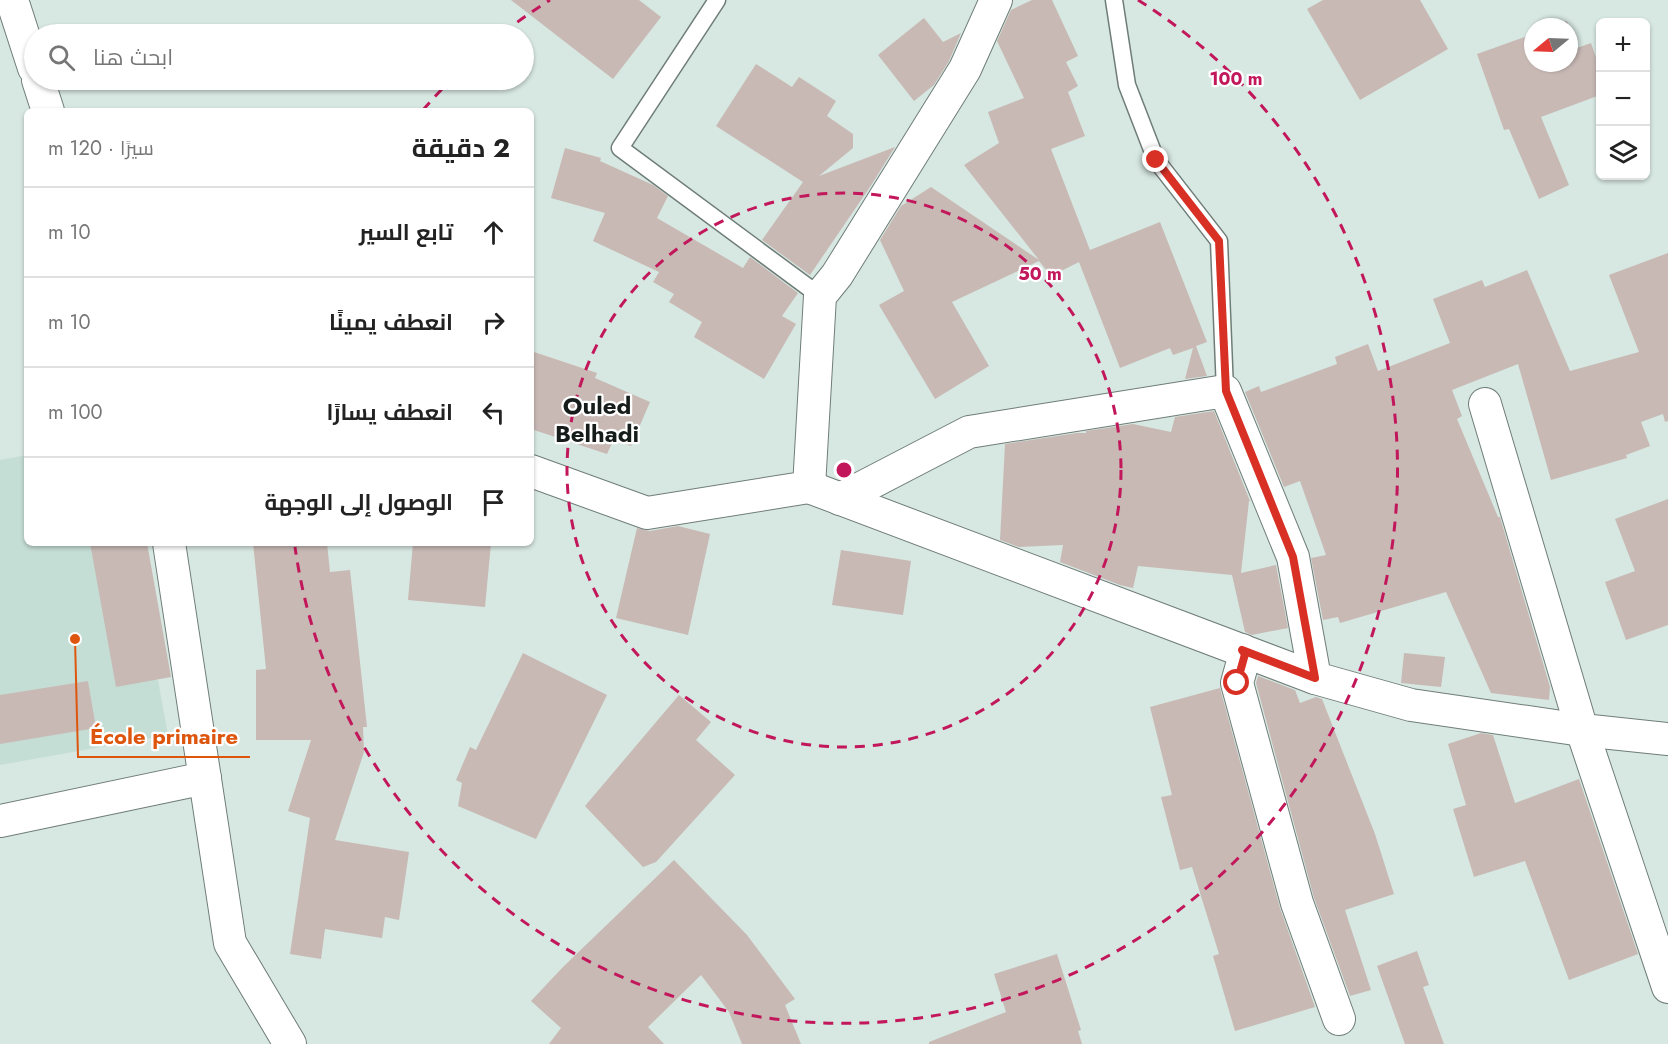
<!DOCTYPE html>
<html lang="ar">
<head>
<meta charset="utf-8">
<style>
  :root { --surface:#fff; --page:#f6f6f6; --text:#222; --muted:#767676; --line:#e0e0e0 }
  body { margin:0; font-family:Jost,Cairo,sans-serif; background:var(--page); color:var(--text); direction:rtl }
  .controls { position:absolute; right:18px; top:18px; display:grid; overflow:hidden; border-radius:9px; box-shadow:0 2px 4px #0004 }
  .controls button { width:54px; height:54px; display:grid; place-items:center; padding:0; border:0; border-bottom:2px solid var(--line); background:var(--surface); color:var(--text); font:30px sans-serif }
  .compass { position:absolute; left:1524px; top:18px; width:54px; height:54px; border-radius:50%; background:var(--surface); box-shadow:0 2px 4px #0004; rotate:251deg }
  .stop { position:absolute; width:18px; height:18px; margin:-14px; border:4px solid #d93025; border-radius:50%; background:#fff }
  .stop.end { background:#d93025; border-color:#fff; box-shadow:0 2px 6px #0008 }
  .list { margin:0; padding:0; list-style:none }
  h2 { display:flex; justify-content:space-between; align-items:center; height:78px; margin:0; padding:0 24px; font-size:26px }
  h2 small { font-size:20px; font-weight:400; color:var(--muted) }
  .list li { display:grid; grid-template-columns:39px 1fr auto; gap:18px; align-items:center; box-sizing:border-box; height:90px; padding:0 24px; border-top:2px solid var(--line) }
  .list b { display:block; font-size:22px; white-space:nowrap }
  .list em { font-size:20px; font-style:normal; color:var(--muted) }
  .icon { flex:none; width:33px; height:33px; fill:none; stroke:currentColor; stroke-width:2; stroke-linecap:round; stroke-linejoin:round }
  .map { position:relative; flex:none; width:1668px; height:1044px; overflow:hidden; direction:ltr }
  .search { position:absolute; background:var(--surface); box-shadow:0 2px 4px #0004; left:24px; top:24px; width:510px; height:66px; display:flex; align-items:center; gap:15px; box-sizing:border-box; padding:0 21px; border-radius:33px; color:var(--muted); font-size:22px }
  .panel { position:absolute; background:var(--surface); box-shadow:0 2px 4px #0004; left:24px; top:108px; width:510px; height:438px; border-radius:9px; direction:rtl }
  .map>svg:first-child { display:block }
  .built { fill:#c5ded5 }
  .building { fill:#c8b9b5 }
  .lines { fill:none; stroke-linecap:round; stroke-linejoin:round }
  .lane-casing { stroke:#6f7d78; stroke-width:19 }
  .street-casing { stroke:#6f7d78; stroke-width:34 }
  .lane { stroke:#fff; stroke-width:16 }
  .street { stroke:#fff; stroke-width:32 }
  .route { stroke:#d93025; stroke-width:8 }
  .ring { fill:none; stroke:#c2185b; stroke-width:3; stroke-dasharray:10 8 }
  .labels { text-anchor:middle; stroke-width:4.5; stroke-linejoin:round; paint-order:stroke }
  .quarter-label { font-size:24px; font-weight:bold; fill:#161c1a; stroke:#fff }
  .centre { fill:#c2185b; stroke:#fff; stroke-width:3 }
  .ring-label { font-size:18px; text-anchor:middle; font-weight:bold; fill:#c2185b; stroke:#fff; stroke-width:4.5; stroke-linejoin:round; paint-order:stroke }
  .leader { fill:none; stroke:#de560d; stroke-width:2 }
  .callout-dot { fill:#de560d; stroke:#fff; stroke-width:2 }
  .callout-label { font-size:22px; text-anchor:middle; font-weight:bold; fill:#de560d; stroke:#fff; stroke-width:4.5; stroke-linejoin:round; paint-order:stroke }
</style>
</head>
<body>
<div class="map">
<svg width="1668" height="1044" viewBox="0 0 1668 1044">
  <rect width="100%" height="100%" fill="#d7e7e1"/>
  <!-- built -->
  <path class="built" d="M27,455V543H133L168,735L0,765V460Z"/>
  <!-- building -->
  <g class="building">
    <path d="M511,0H639L661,17L613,79Z"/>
    <path d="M1032,0H1052L1078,56L1066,62L1078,86L1068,92L1085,136L1051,149L1090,250L1160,222L1207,342L1196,346L1207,376L1185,379L1193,348L1173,355L1170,348L1120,368L1079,262L1051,276L1039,261L952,302L989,366L935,399L879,305L904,291L880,240L901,206L931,187L1039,260L964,165L999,143L988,112L1024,98L997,41L1011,10Z"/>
    <path d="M1323,0H1420L1448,49L1360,100L1307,9Z"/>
    <path d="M924,18L943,42L961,33L949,61L934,85L914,101L878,55Z"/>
    <path d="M1567,21L1577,48L1591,43L1600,69V95L1541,117L1569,185L1539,199L1509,129L1504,130L1477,54L1533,34V63H1569V27H1551Z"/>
    <path d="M756,64L792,87L799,77L836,101L827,116L853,134V148L819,176L895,147L872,184L810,275L762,240L803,182L716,126Z"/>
    <path d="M565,148L601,158L600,161L653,185L668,196L657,218L743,268L750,257L798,293L782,316L796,324L764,379L694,337L702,322L669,302L674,294L653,282L659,272L593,241L605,213L551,198Z"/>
    <path d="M1668,253V421L1665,422L1663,414L1641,422L1650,446L1626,455L1627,458L1551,480L1518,364L1452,390L1462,416L1457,419L1498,517H1500L1550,687L1549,700L1491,693L1446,592L1340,623L1338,617L1323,620L1311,558L1326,555L1300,481L1284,487L1245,392L1259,386L1261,392L1337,364L1335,357L1368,344L1378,371L1450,343L1433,299L1482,280L1485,287L1527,270L1570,371L1639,352L1609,275Z"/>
    <path d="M531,351L597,373L595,378L650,402L631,446L614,439L607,454L531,429Z"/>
    <path d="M1214,411L1250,501H1249L1241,573L1276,565L1288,628L1252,635L1245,632L1232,575L1138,566L1133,588L1120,585L1060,562L1063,545L1019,547L1000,540L1005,444L1077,433H1086V431L1133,424L1171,432L1175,417Z"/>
    <path d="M1668,499V625L1626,640L1605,582L1635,571L1615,519Z"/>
    <path d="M678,526L710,534L688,635L616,618L637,528L650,531Z"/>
    <path d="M90,543H147L171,677L116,687Z"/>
    <path d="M253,543H327L330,572L350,570L367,727H363L364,752L335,840L409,852L399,920L385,917L382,938L325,929L321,959L290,954L310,818L288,811L311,740H256V670L266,669Z"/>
    <path d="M413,543H491L485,607L408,600Z"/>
    <path d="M841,550L911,561L903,615L832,605Z"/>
    <path d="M523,653L607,695L536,839L458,806L462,783L456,780L470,747L476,750Z"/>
    <path d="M1404,653L1445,657L1441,687L1401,683Z"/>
    <path d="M1258,676L1295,690L1300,703L1316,697L1322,699L1375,834L1394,894L1345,910L1371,990L1350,996L1314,898L1256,683Z"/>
    <path d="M88,681L96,728L0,744V695Z"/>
    <path d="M1220,688L1280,908L1315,1007L1235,1031L1213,956L1219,954L1192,867L1180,870L1161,797L1172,795L1150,707Z"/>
    <path d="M679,695L711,722L696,740L735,775L656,862L643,867L585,806Z"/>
    <path d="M1481,733L1493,735L1515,803L1579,779L1638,954L1569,980L1525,861L1474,877L1453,809L1466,805L1448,744Z"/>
    <path d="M674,860L747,935L795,999L785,1005L801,1044H742L729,1012L701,975L648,1027L664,1044H549L561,1028L531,1001L563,967Z"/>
    <path d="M1417,951L1429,985L1423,987L1444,1044H1405L1377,966Z"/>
    <path d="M1057,954L1081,1030L1078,1031L1082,1044H929V1042L1006,1012L994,974Z"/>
  </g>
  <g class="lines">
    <!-- lane casing -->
    <g class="lane-casing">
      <g id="lane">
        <path d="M717,0L620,148L820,296"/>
        <path d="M1114,0L1127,85L1156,160L1219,241L1225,391"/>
      </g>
    </g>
    <!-- street casing -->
    <g class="street-casing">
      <g id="street">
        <path d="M12,0L34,68"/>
        <path d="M38,80L48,111"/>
        <path d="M1485,404L1582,730L1668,987"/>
        <path d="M531,471L647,513L809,487L820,296L837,275L965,69L996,0"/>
        <path d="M809,487L1315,678L1411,705L1582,730L1668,739"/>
        <path d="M840,499L969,432L1225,391L1293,557L1315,678"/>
        <path d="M169,543L230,943L290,1044"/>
        <path d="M1242,650L1245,654L1237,683L1297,903L1339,1019"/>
        <path d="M0,821L205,778"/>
      </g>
    </g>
    <!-- lane -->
    <use href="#lane" class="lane"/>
    <!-- street -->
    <use href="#street" class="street"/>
  </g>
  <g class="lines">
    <!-- route -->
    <path class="route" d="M1156,160L1219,241L1226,391L1293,557L1315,678L1242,650L1245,654L1237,683"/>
  </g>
  <!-- distance rings -->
  <g class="ring">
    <circle cx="844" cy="470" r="277"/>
    <path d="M423 110A554 554 0 0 1 449 82M503 33A554 554 0 0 1 550 0M1138 0A554 554 0 1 1 295 547"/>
  </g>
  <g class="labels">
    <!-- quarter labels -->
    <g class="quarter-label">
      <text x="597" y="414">Ouled<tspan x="597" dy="28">Belhadi</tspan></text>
    </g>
  </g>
  <circle cx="844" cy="470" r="9" class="centre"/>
  <g class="ring-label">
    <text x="1236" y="85">100 m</text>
    <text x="1040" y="280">50 m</text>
  </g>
  <!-- callouts -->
  <path class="leader" d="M75 639L78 757H250"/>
  <circle class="callout-dot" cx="75" cy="639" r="6"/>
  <g class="callout-label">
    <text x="164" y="744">École primaire</text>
  </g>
</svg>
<div class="controls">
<button>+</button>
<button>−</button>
<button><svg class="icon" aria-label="layers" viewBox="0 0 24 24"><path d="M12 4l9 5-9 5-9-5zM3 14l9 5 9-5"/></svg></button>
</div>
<svg class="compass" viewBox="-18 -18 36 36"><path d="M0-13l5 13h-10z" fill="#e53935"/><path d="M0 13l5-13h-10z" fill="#767676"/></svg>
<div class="stop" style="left:1237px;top:683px"></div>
<div class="stop end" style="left:1156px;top:160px"></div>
<div class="search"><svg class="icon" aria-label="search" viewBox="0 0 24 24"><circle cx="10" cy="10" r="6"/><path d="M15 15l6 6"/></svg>ابحث هنا</div>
<section class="panel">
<h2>2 دقيقة<small>سيرًا · 120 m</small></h2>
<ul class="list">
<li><svg class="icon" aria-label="ahead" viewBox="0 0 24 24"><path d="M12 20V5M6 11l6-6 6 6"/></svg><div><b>تابع السير</b></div><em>10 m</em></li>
<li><svg class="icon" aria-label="right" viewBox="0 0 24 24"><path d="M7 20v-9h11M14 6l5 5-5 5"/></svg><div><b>انعطف يمينًا</b></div><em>10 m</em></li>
<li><svg class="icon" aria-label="left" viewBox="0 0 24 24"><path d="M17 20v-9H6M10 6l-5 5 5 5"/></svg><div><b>انعطف يسارًا</b></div><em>100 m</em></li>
<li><svg class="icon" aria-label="arrive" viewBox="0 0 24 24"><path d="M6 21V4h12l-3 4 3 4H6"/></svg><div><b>الوصول إلى الوجهة</b></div></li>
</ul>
</section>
</div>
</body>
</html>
